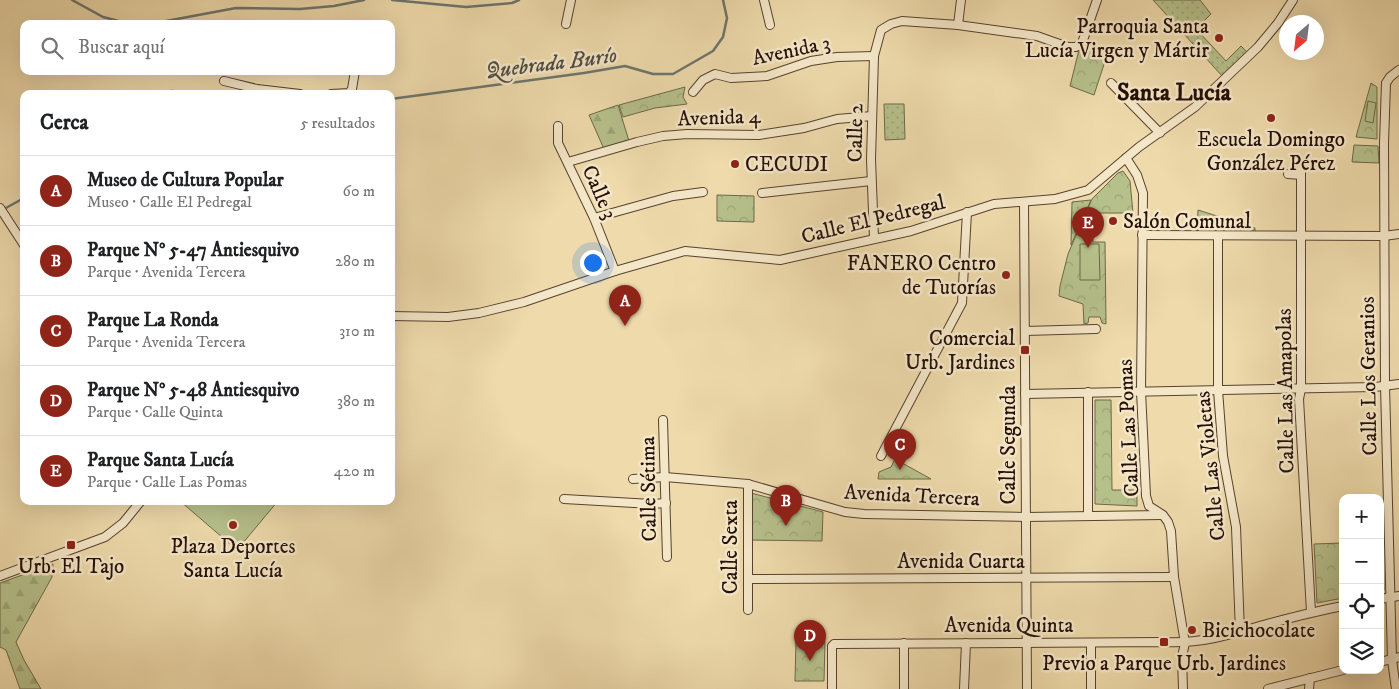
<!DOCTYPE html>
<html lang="es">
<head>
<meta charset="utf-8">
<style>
  :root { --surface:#fff; --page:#f2f2f2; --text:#202124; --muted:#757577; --line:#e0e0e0; --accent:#8f2418 }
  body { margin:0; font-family:"IM FELL DW Pica",serif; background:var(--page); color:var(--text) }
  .controls { position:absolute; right:15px; bottom:15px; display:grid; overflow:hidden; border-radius:10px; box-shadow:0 5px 20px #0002 }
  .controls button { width:45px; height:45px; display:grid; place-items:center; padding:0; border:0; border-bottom:1px solid var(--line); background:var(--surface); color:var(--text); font:25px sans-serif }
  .compass { position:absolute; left:1279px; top:15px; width:45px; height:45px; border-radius:50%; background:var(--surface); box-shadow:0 5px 20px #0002; rotate:208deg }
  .you { position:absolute; left:592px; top:262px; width:18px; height:18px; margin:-12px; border:4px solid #fff; border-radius:50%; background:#1a73e8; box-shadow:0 0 0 8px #1a73e833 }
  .badge { display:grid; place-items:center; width:32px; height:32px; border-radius:50%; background:var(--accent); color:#fff; font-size:16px; font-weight:700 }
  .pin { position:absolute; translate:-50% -41px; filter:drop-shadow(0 1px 2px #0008) }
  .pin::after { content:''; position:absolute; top:26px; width:18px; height:15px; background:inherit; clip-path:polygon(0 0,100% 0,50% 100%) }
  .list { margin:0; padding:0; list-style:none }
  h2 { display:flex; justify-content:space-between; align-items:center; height:65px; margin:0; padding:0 20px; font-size:21px }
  h2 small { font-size:16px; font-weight:400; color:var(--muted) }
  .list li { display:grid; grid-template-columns:32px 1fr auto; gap:15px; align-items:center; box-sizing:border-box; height:70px; padding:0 20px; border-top:1px solid var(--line) }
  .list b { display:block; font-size:19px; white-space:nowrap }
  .list p { margin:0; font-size:16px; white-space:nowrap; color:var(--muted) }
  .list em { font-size:16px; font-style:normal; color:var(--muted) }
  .icon { flex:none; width:28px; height:28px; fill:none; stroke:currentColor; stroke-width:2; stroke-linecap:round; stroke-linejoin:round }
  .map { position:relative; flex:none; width:1399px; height:689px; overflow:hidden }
  .search { position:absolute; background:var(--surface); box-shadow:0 5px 20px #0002; left:20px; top:20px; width:375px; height:55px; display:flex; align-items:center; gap:12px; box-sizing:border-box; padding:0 18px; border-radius:10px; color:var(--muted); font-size:19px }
  .panel { position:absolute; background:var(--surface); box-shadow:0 5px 20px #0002; left:20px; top:90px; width:375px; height:415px; border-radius:10px }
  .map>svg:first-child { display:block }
  .grass { fill:url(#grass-dots); stroke:#6e684a }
  .forest { fill:url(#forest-firs); stroke:#6e684a }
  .park { fill:url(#park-crowns); stroke:#6e684a }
  .pitch { fill:#b6c08b; stroke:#6e684a }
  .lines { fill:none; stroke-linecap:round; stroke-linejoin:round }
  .stream { stroke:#6c756f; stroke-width:2.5 }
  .street-casing { stroke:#574231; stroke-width:10 }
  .street { stroke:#f4e7c8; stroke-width:8 }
  .poi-dot { fill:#8f2418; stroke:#f4e7c8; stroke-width:2 }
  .labels { text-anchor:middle; stroke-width:5; stroke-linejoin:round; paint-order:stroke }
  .poi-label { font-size:21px; fill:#251008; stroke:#f4e7c8 }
  .street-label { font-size:21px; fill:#251008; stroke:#f4e7c8 }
  .water-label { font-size:22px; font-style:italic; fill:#4f4b44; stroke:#f4e7c8 }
  .quarter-label { font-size:24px; font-weight:bold; fill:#251008; stroke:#f4e7c8 }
</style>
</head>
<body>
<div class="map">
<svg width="1399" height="689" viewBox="0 0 1399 689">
  <defs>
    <pattern id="grass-dots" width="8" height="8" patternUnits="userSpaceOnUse" patternTransform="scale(1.25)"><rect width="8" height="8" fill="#b6c08b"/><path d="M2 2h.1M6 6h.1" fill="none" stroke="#9ca476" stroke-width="1.8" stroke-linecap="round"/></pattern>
    <pattern id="forest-firs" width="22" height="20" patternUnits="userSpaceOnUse" patternTransform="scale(1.25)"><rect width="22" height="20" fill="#b6c08b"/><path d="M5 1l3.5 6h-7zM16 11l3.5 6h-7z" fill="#9ca476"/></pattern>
    <pattern id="park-crowns" width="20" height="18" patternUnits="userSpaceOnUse" patternTransform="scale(1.25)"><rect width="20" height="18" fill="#b6c08b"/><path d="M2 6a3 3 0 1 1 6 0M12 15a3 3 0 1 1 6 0" fill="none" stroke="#9ca476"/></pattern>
  </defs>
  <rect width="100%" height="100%" fill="#eedaab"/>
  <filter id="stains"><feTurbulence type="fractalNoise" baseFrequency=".004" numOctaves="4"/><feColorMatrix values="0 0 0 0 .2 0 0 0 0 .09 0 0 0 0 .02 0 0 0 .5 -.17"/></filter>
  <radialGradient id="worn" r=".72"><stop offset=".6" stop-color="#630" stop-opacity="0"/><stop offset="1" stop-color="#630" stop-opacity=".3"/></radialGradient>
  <!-- grass -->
  <g class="grass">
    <path d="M1153,0H1200L1211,14L1196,29L1226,61L1241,46L1248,53L1223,77Z"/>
    <path d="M884,104H904L905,139L885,140Z"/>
    <path d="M1091,200L1071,245L1072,202Z"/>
  </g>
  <!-- forest -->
  <g class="forest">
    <path d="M618,105L629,141L604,149L589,115Z"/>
    <path d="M53,564L52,577L16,642L24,660L41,689H20L6,650L0,647V583Z"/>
  </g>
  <!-- park -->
  <g class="park">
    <path d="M1085,44L1108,52L1094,95L1070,86L1079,50Z"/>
    <path d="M1371,83L1377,87V139L1356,137Z"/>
    <path d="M685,87L683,97L687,104L655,108L623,117L619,105Z"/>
    <path d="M1354,145L1378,146L1379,163L1352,162Z"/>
    <path d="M1123,171L1130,181L1133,213H1092L1093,242H1105L1106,324L1102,323L1100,317H1089L1088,323L1084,324L1083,304L1059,296L1060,286L1068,254L1092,199L1118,173Z"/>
    <path d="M717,195L754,196V222L717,221Z"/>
    <path d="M1198,210L1255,228V232L1197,231Z"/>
    <path d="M1095,400H1111L1112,490H1137V506L1095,504Z"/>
    <path d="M895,459L931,479H878L879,472L891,467Z"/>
    <path d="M751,493L823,512L822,541L749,540Z"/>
    <path d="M1380,541H1383L1384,590L1380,591Z"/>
    <path d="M1343,543V598L1317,603L1314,544Z"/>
    <path d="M796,640L825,641L824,681H795Z"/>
  </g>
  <!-- pitch -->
  <g class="pitch">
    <path d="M1368,101L1376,103L1373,123L1365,121Z"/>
    <path d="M1222,217V227L1204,228V218Z"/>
    <path d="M1080,244H1099L1100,280H1080Z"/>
    <path d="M180,501H278L237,550Z"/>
  </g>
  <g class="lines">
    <!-- stream -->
    <g class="stream">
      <path d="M72,0L103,17L130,24"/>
      <path d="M392,0L466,7L512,3L519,0"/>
      <path d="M150,24L236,8L300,9L334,6L364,0"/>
      <path d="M148,94L172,91L205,94"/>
      <path d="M391,99L584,73L625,66L653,74H673L713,51L723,37L727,18L723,0"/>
      <path d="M4,209L24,198"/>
    </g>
    <!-- street casing -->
    <g class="street-casing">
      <g id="street">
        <path d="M764,0L770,25"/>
        <path d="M566,24L571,0"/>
        <path d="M958,25L961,0"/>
        <path d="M224,81L257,89L300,94"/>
        <path d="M1111,83L1160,133"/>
        <path d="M693,92L703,80L715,74L731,78L767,76L811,61L837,57L874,56"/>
        <path d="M331,94L349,93L352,89L355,71"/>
        <path d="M558,126V143L594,218L615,271"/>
        <path d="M1126,158L1137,175L1143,193L1141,391L1146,496L1149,506L1163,515L1168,522L1171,531L1174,577L1185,643L1182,657L1183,689"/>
        <path d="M568,162L637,142L663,136L687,134L759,135L804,128L837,119L872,116"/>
        <path d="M1301,169V389L1299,399L1311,612"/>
        <path d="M1288,174L1301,175"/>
        <path d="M762,193L871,181"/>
        <path d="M1024,202L1027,689"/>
        <path d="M0,208L24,245"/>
        <path d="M594,218L673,196L703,192"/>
        <path d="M1142,235L1384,236L1399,234"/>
        <path d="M1218,236V390L1223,456L1236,527L1240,632"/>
        <path d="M874,238L871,159L874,56L881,30L891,24L902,21L958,25L1037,36L1068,47H1076L1082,43L1097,0"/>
        <path d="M391,316L448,317L479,313L524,302L615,271L685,251L780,260L911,231L994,204L1055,199L1088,190L1139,147L1195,107L1258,47L1278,23L1293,0"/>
        <path d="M1025,331L1096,329"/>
        <path d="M1025,394L1375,387L1399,384"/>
        <path d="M663,420L667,557"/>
        <path d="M881,456L962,303L967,212"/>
        <path d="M633,479L665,477L748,484L845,512L864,514L1026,517L1162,515"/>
        <path d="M564,499L652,504L666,503"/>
        <path d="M1088,516V392"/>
        <path d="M0,576L105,537L123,523L141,501"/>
        <path d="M748,579L1174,577"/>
        <path d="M1380,599L1399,596"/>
        <path d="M748,610V484"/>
        <path d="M904,643V689"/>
        <path d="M1091,643V689"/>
        <path d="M1380,662L1399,657"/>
        <path d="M832,689V646L834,644L1164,642C1199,644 1230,635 1263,625C1290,618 1316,611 1343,606"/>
        <path d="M964,689L966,643"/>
        <path d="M1268,689L1343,670"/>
        <path d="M1309,689L1310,678"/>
        <path d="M1396,689L1392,660L1385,385L1384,143L1386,83L1390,77L1399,70"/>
      </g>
    </g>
    <!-- street -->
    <use href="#street" class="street"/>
  </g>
  <!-- markers -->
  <g class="poi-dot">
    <circle cx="1219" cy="38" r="5"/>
    <circle cx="1271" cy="118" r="5"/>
    <circle cx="735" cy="164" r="5"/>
    <circle cx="1113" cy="221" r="5"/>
    <circle cx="1006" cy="275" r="5"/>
    <rect x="1020" y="345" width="10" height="10" rx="2.5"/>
    <circle cx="233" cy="525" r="5"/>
    <rect x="66" y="540" width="10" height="10" rx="2.5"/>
    <circle cx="1192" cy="630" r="5"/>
    <rect x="1159" y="637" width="10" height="10" rx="2.5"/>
  </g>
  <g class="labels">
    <!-- poi labels -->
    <g class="poi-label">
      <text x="1209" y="33" text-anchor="end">Parroquia Santa<tspan x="1209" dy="24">Lucía Virgen y Mártir</tspan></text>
      <text x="1271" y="146">Escuela Domingo<tspan x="1271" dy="24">González Pérez</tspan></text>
      <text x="745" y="171" text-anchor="start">CECUDI</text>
      <text x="1123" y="228" text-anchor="start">Salón Comunal</text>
      <text x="996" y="270" text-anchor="end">FANERO Centro<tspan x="996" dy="24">de Tutorías</tspan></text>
      <text x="1015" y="345" text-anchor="end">Comercial<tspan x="1015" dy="24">Urb. Jardines</tspan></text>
      <text x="233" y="553">Plaza Deportes<tspan x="233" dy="24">Santa Lucía</tspan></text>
      <text x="71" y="573">Urb. El Tajo</text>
      <text x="1202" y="637" text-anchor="start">Bicichocolate</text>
      <text x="1164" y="670">Previo a Parque Urb. Jardines</text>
    </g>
    <!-- street labels -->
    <g class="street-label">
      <text transform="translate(791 50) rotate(-12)" y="7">Avenida 3</text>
      <text transform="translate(719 117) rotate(-2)" y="7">Avenida 4</text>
      <text transform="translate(855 133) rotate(-89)" y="7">Calle 2</text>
      <text transform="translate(600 192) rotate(66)" y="7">Calle 3</text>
      <text transform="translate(873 219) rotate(-14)" y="7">Calle El Pedregal</text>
      <text transform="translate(1368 376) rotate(-91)" y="7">Calle Los Geranios</text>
      <text transform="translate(1285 391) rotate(-91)" y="7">Calle Las Amapolas</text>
      <text transform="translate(1128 428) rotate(-93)" y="7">Calle Las Pomas</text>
      <text transform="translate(1008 445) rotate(-90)" y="7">Calle Segunda</text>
      <text transform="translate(1210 466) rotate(-96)" y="7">Calle Las Violetas</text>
      <text transform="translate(648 489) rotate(-91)" y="7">Calle Sétima</text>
      <text transform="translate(912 495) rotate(3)" y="7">Avenida Tercera</text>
      <text transform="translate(730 547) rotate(-90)" y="7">Calle Sexta</text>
      <text x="961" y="568">Avenida Cuarta</text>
      <text x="1009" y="632">Avenida Quinta</text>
    </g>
    <!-- water labels -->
    <g class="water-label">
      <text transform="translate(551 62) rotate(-7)" y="8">Quebrada Burío</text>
    </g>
    <!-- quarter labels -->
    <g class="quarter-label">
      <text x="1174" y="100">Santa Lucía</text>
    </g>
  </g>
  <rect width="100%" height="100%" filter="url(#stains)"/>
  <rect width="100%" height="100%" fill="url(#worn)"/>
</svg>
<div class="controls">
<button>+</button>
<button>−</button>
<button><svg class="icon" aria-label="locate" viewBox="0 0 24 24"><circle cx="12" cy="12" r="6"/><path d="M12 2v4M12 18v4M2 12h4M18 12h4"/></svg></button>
<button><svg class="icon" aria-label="layers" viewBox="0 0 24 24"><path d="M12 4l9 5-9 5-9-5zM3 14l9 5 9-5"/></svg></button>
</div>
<svg class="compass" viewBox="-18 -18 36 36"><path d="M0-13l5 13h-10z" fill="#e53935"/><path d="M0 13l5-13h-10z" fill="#757577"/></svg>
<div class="you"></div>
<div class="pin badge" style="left:625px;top:326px">A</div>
<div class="pin badge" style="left:786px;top:526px">B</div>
<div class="pin badge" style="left:900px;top:470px">C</div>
<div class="pin badge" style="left:810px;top:661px">D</div>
<div class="pin badge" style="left:1088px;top:248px">E</div>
<div class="search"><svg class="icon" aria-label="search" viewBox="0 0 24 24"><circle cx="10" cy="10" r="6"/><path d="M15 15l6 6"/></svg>Buscar aquí</div>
<section class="panel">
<h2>Cerca<small>5 resultados</small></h2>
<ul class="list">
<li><span class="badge">A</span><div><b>Museo de Cultura Popular</b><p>Museo · Calle El Pedregal</p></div><em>60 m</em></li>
<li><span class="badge">B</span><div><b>Parque N° 5-47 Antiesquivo</b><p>Parque · Avenida Tercera</p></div><em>280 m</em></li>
<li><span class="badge">C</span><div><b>Parque La Ronda</b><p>Parque · Avenida Tercera</p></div><em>310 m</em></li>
<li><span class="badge">D</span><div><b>Parque N° 5-48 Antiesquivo</b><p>Parque · Calle Quinta</p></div><em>380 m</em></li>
<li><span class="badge">E</span><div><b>Parque Santa Lucía</b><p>Parque · Calle Las Pomas</p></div><em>420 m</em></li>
</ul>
</section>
</div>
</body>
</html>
